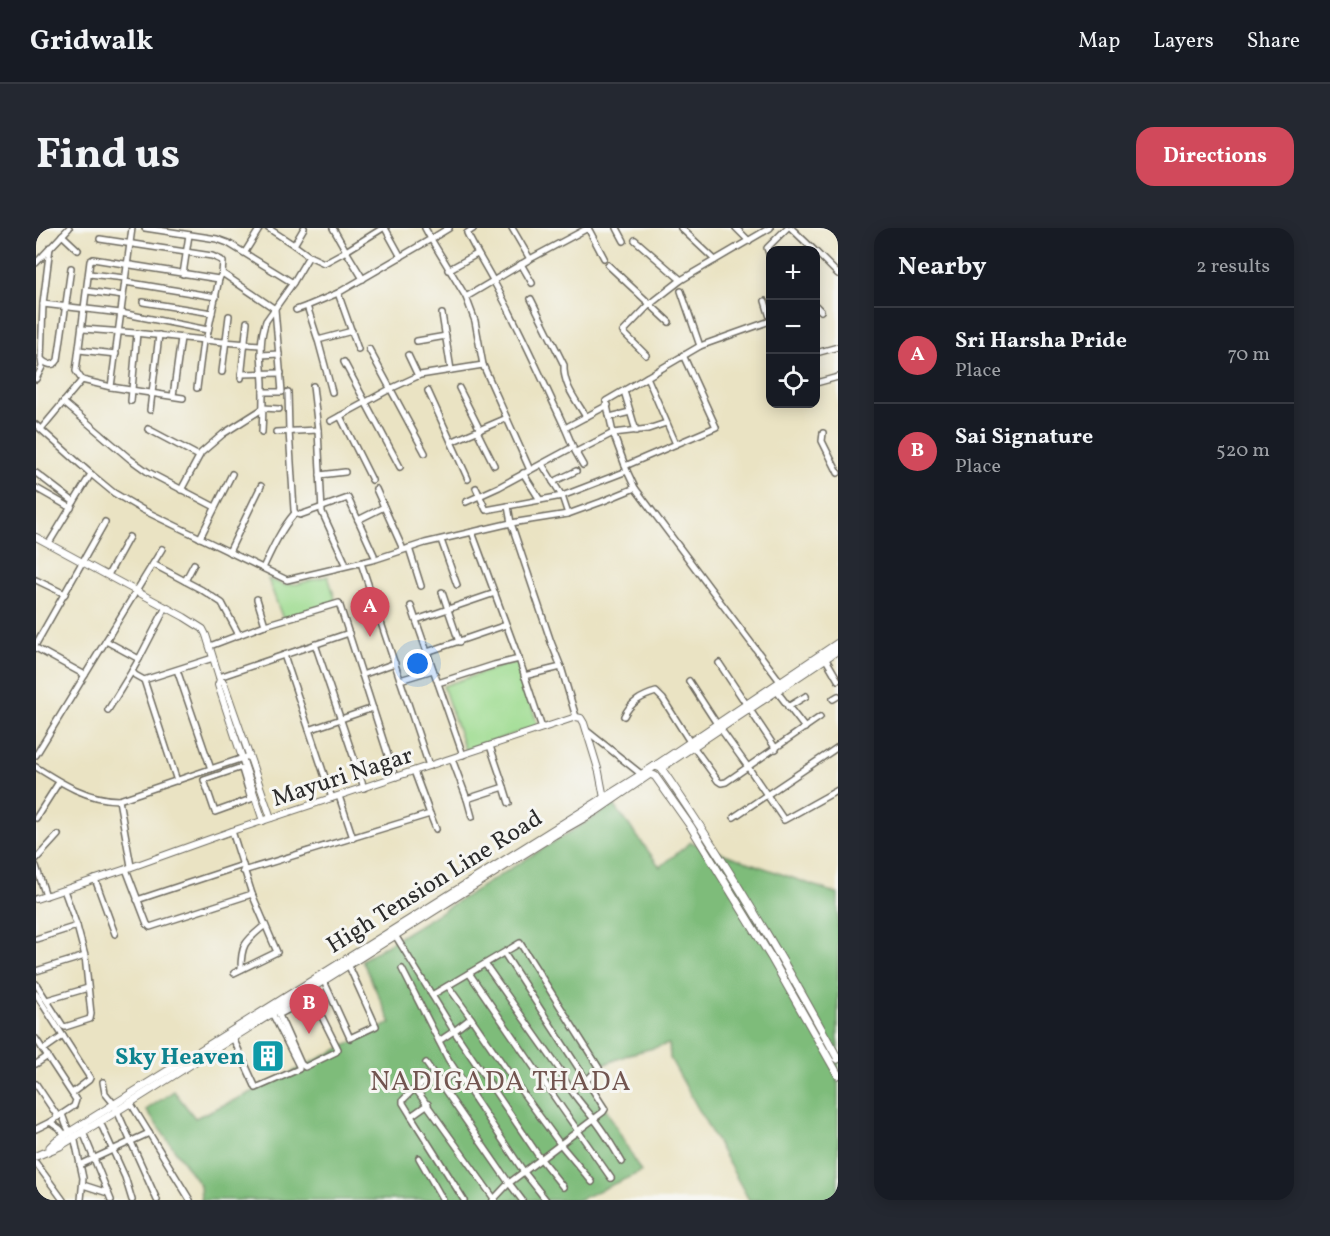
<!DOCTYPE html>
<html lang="en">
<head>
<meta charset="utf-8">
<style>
  :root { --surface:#171b24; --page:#242831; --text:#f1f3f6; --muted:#9ea1a6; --line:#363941; --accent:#d1495b }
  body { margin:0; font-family:Vollkorn,serif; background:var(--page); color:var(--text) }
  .controls { position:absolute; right:18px; top:18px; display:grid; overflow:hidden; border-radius:12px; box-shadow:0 3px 15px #0003 }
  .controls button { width:54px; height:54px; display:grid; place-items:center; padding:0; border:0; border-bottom:2px solid var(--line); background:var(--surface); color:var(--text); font:30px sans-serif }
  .you { position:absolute; left:382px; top:436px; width:21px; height:21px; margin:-15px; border:4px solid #fff; border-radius:50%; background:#1a73e8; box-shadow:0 0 0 9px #1a73e833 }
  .badge { display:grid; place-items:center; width:39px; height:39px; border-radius:50%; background:var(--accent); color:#fff; font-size:20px; font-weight:700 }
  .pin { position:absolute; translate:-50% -50px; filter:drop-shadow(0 2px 3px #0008) }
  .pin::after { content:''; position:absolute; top:32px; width:21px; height:18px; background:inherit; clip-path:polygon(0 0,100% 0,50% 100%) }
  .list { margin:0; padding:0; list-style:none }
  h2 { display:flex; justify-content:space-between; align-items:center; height:78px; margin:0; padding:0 24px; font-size:26px }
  h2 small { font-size:20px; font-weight:400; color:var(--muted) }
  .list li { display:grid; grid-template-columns:39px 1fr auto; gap:18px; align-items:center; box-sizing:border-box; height:96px; padding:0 24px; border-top:2px solid var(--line) }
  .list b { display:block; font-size:22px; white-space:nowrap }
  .list p { margin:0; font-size:20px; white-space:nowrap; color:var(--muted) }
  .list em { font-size:20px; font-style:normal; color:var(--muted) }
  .icon { flex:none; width:33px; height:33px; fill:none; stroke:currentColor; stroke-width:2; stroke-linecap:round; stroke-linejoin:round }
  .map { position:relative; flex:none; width:802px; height:972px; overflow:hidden; border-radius:18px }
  header { display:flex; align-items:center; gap:36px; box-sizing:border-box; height:84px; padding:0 30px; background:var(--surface); border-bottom:2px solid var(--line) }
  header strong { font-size:28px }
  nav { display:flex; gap:33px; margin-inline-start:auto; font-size:21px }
  .intro { display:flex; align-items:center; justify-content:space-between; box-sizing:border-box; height:144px; padding:0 36px }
  h1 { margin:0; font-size:42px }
  .button { padding:15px 27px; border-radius:18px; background:var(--accent); color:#fff; font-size:21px; font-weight:700 }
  main { display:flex; gap:36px; padding:0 36px }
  aside { flex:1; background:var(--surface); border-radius:18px; box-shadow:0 3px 15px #0003 }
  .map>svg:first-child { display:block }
  .green { fill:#9edc90; stroke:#64845e; stroke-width:1.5 }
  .forest { fill:#7ebc7a; stroke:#547452; stroke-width:1.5 }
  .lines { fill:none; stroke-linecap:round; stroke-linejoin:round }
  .minor-casing { stroke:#6e6b60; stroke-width:8 }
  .tertiary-casing { stroke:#6e6b60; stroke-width:8 }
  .secondary-casing { stroke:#6e6b60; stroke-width:9 }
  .minor { stroke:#fff; stroke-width:5 }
  .tertiary { stroke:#fff; stroke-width:6 }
  .secondary { stroke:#fff; stroke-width:7 }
  .labels { text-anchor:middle; stroke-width:6; stroke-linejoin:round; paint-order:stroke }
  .street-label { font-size:24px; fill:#2b2b2b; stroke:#f6f6f2 }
  .culture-label { font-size:24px; font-weight:bold; fill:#0d838f; stroke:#f6f6f2; text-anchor:end }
  .quarter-label { font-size:27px; letter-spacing:1.5px; fill:#725550; stroke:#f6f6f2 }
</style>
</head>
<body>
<header>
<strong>Gridwalk</strong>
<nav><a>Map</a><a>Layers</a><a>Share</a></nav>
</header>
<div class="intro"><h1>Find us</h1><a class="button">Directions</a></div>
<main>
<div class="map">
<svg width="802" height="972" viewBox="0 0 802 972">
  <rect width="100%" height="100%" fill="#f6f6f2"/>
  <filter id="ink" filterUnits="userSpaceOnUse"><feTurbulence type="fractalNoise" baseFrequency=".0167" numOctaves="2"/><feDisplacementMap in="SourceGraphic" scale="12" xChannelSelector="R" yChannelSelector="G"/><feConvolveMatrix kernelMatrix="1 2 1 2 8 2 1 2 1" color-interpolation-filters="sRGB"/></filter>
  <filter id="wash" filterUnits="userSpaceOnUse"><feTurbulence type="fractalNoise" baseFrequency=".008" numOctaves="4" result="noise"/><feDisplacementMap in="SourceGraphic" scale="24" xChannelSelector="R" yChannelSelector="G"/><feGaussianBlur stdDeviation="1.35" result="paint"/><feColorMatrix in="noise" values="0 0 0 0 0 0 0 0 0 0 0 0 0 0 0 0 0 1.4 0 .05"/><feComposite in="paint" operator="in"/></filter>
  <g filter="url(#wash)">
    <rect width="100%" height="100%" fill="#eae3c3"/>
    <!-- green -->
    <g class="green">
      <path d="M292,348L300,374L247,391L232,351L248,357L261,356Z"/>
      <path d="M481,433L502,498L429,522L407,458Z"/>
    </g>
    <!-- forest -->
    <path class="forest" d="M578,577L624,639L655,614L802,666V972H713L634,830L633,816L594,826L567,837L554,852L605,944L542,972H165L164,957L110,882L138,863L159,890L214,865L355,795L326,732Z"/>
  </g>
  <g filter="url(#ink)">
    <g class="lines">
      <!-- minor casing -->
      <g class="minor-casing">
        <g id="minor">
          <path d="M109,0L181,11L192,15L257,55"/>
          <path d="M232,0L258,17L268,0"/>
          <path d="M297,0L310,23L347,0"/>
          <path d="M349,0L365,29"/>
          <path d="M413,0L395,11L430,69L439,93L447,137L494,242"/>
          <path d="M436,0L437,1L431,5C439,22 449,37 458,54C484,101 506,151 529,200"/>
          <path d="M476,0L494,31"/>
          <path d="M552,0L568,30"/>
          <path d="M581,0L588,13"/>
          <path d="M645,0L679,32"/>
          <path d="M700,0L713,13"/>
          <path d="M755,0L778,22"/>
          <path d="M26,7L42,22"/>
          <path d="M64,11L176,28L185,32L187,34L186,45"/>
          <path d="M599,12L645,52"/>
          <path d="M258,17L273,28L288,35L310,23L327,51"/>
          <path d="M209,24L224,0"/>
          <path d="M780,24L802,46"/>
          <path d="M734,28L731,20L751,0"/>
          <path d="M0,35L33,0"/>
          <path d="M485,36L496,55"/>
          <path d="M572,37L633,94"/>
          <path d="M412,42L441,26"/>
          <path d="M53,46L89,50"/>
          <path d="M147,46L153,7"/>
          <path d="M89,54L180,69"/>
          <path d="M51,63L87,68"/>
          <path d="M645,63L664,118"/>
          <path d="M302,65L322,121"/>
          <path d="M430,69L494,31L552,0"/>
          <path d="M495,71L528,137C527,157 540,172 550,189"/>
          <path d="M729,73L734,89"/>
          <path d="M107,74L176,85"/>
          <path d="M7,76L85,85L172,102"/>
          <path d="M780,78L785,83"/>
          <path d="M260,82L271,78"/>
          <path d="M406,86L415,142"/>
          <path d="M734,93L664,118L570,173L577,205L591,243L599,260L746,456"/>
          <path d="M46,101C105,104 165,113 224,117"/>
          <path d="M282,112L316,103"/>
          <path d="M170,113L183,51L186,45L239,81L246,164H227"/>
          <path d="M381,113L410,108"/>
          <path d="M333,121L389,225"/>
          <path d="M43,122L80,126"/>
          <path d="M780,125L802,119"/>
          <path d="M225,127L243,126"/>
          <path d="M372,127L382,148"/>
          <path d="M610,127L587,104L613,77L645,52L734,0"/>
          <path d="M5,131C10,136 17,140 22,132L35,40"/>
          <path d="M308,134L364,239"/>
          <path d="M186,144L193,88"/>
          <path d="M205,146L245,145"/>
          <path d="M611,149L640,216"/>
          <path d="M205,150L211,94"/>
          <path d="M0,151L6,139L5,131L7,76L14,19"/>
          <path d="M780,155L802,149"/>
          <path d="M277,158L282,202L286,284L309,334"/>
          <path d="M75,159L96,0"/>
          <path d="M161,160L167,113"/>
          <path d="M423,160L444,202"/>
          <path d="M392,163L432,251"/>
          <path d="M588,163L600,203"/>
          <path d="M252,164L253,203L258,282L259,285L264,287L312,270L338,327"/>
          <path d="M296,164L282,112L271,78L302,65L395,11L389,0"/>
          <path d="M137,168L145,110"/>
          <path d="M147,170L75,159L46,152L40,143L54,33L57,31L183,51"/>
          <path d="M95,173L101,105"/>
          <path d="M27,174L94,231L112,244L179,279"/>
          <path d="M114,182L123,107"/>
          <path d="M304,188L336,252"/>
          <path d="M574,189L594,184"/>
          <path d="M295,193L354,161L384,147L447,137"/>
          <path d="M0,197L55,246L78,265L107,282L251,352L340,331L389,315L475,295L532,286L565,274L599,260"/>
          <path d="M5,201L46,152"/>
          <path d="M112,201L163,228"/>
          <path d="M441,203L458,237"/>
          <path d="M226,204C227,188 227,172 227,155C226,133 222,115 230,93L257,55L273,28"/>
          <path d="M240,204L282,202"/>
          <path d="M787,205L786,213L802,245"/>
          <path d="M415,214L471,190"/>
          <path d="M539,223L547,237"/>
          <path d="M540,224L577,205L612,201L630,195"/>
          <path d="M506,236L526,268L532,286"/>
          <path d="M589,238L680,199L647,127"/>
          <path d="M0,245L38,274"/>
          <path d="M487,245L504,272"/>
          <path d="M284,247L309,244"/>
          <path d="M517,254L540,243"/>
          <path d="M0,260L35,280"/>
          <path d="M440,260L450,282L526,268L591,243"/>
          <path d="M340,261L366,319"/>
          <path d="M145,262L165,225L187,206L228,180L243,181"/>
          <path d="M430,274L463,259L537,219L529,200L572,177"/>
          <path d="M472,278L475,295L515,414L525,439L540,489"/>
          <path d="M322,292L348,279"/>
          <path d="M436,304L483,431L506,500"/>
          <path d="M164,310L196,246"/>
          <path d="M405,312L421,357"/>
          <path d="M13,315L55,246"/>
          <path d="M373,320L385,358"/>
          <path d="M193,324L225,258"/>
          <path d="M325,335L393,538"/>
          <path d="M117,336L166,362L186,375L203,407"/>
          <path d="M227,340C236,321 245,301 259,285"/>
          <path d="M72,347L93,309"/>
          <path d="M0,352L29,366"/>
          <path d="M149,353L158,336"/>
          <path d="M406,364L423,414"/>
          <path d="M221,371L229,397"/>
          <path d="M375,378L427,527"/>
          <path d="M380,392L459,365"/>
          <path d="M70,413L103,431L96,443L99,447L108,452L177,430"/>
          <path d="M0,416L69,294"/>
          <path d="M279,416L328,560"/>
          <path d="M174,418L229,397L303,375L359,549"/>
          <path d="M0,420L49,447"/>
          <path d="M391,424L470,397"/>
          <path d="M248,427L296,570"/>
          <path d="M788,428L802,452"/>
          <path d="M103,431L130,379"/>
          <path d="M683,435L740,521"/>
          <path d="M141,442L175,541"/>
          <path d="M326,447L359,435"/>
          <path d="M488,448L525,439"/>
          <path d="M183,449L313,405"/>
          <path d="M108,452L141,553"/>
          <path d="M364,452L397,442"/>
          <path d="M653,453L681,496L712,539L748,592L802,562"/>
          <path d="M402,455L458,437L483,431"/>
          <path d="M739,461L769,500"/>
          <path d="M797,471L802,468"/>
          <path d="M752,479L770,468"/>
          <path d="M72,482L96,443"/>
          <path d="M588,488C595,474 606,468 620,464L627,471L654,514L682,553L685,555L690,554L784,489"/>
          <path d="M273,502L337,480"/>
          <path d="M551,503L605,546"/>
          <path d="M0,527L126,321"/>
          <path d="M416,531L431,571L468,559L454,518"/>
          <path d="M0,539C25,555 52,572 83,572L213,528"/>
          <path d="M203,540L206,541L215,571L179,584L168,552Z"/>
          <path d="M468,559L473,575"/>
          <path d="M303,568L317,610"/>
          <path d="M431,571L436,589"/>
          <path d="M83,572L95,638"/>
          <path d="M394,586L400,601"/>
          <path d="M698,589L802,519"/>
          <path d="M0,590L23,554"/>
          <path d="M196,603L216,666L241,724L198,745"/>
          <path d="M0,631L22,607"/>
          <path d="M0,638L10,668"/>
          <path d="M90,641L111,696L114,699L216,666"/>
          <path d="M207,643L394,586L378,543"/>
          <path d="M59,651L79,706"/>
          <path d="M101,672L207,637"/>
          <path d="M359,707L418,803L504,930L527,959"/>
          <path d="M0,711L41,698"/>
          <path d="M449,736L524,842C532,861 544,874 557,890C568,903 577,919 586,934"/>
          <path d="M205,741C205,715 210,713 229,697"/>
          <path d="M366,741L412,831L488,944L510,972"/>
          <path d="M0,743L49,728"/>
          <path d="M433,745L528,883L575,950"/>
          <path d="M287,751L314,810L340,798L312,736"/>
          <path d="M0,756L27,798L29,799L54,791L55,786L49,728L41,698L28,662"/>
          <path d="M412,758L435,790"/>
          <path d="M0,766L54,850L53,852L36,865"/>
          <path d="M265,767L269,772L276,771L278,773L302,821L300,824L269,839L265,836L243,787L244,786L271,772"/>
          <path d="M396,767L484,715L563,840L551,852"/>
          <path d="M11,772L52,760"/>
          <path d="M197,810L220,860L263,841V838L236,785"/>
          <path d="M0,811L40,872L38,878L14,894L0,901"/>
          <path d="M403,813L418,803L435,790L486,864L524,916L556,954"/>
          <path d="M7,822L27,808"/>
          <path d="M390,835L473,955L486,972"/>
          <path d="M0,836L12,828"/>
          <path d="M399,848L379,860L459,972"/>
          <path d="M67,854L69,865L78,876L121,972"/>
          <path d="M404,854L421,844"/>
          <path d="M0,856L22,889"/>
          <path d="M94,874L154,972"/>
          <path d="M392,876L375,888L428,972"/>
          <path d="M26,886L30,897L34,904"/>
          <path d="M375,888L367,875V872L379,860"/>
          <path d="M14,894L24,901L29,907"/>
          <path d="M64,894L89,949L96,972"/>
          <path d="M47,904L75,972"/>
          <path d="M38,908L47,950L45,972"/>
          <path d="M383,930L407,972"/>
          <path d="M0,935L27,972"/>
          <path d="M44,937L113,905"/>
          <path d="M47,957L72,965"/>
          <path d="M457,972L473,955L567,884L569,881L468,725"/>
        </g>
      </g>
      <!-- tertiary casing -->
      <g class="tertiary-casing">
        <g id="tertiary">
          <path d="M0,309L148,389L167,401L170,407L184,452L188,455L235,590"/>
          <path d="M184,452L182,457L227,593"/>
          <path d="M0,671L90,641L196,603L540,489L545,490L548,495L563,544L568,570"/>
        </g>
      </g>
      <!-- secondary casing -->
      <g class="secondary-casing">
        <g id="secondary">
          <path d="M619,538L625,540C690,634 748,732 802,831"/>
          <path d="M625,540L802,422"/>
          <path d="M14,919L20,913L34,904L619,538L802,415"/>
          <path d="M0,928L24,918L81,883L518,607L560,583L614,546L619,548L655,599L736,731L802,847"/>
        </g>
      </g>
      <!-- minor -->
      <use href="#minor" class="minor"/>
      <!-- tertiary -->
      <use href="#tertiary" class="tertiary"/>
      <!-- secondary -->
      <use href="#secondary" class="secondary"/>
    </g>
  </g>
  <!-- icons -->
  <defs>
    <g id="building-square" transform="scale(1.725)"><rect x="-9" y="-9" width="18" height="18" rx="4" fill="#0f9aa8" stroke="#f6f6f2"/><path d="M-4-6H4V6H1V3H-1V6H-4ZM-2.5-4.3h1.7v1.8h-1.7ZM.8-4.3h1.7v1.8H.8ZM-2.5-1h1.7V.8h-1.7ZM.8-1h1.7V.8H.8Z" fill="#fff"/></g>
  </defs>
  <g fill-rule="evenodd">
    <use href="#building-square" x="232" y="828"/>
  </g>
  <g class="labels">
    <!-- street labels -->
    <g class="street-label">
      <text transform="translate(306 548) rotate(-18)" y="8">Mayuri Nagar</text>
      <text transform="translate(398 653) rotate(-32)" y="8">High Tension Line Road</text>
    </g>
    <!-- culture labels -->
    <g class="culture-label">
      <text x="209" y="836">Sky Heaven</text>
    </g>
    <!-- quarter labels -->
    <g class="quarter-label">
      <text x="465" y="862">NADIGADA THADA</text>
    </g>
  </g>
</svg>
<div class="controls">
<button>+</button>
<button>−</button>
<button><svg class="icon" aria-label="locate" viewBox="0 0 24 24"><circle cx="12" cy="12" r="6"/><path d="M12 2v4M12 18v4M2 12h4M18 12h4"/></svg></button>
</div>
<div class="you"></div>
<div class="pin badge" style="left:334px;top:409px">A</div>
<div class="pin badge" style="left:273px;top:806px">B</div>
</div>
<aside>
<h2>Nearby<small>2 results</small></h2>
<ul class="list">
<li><span class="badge">A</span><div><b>Sri Harsha Pride</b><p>Place</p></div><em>70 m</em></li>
<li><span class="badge">B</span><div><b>Sai Signature</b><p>Place</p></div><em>520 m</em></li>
</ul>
</aside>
</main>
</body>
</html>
